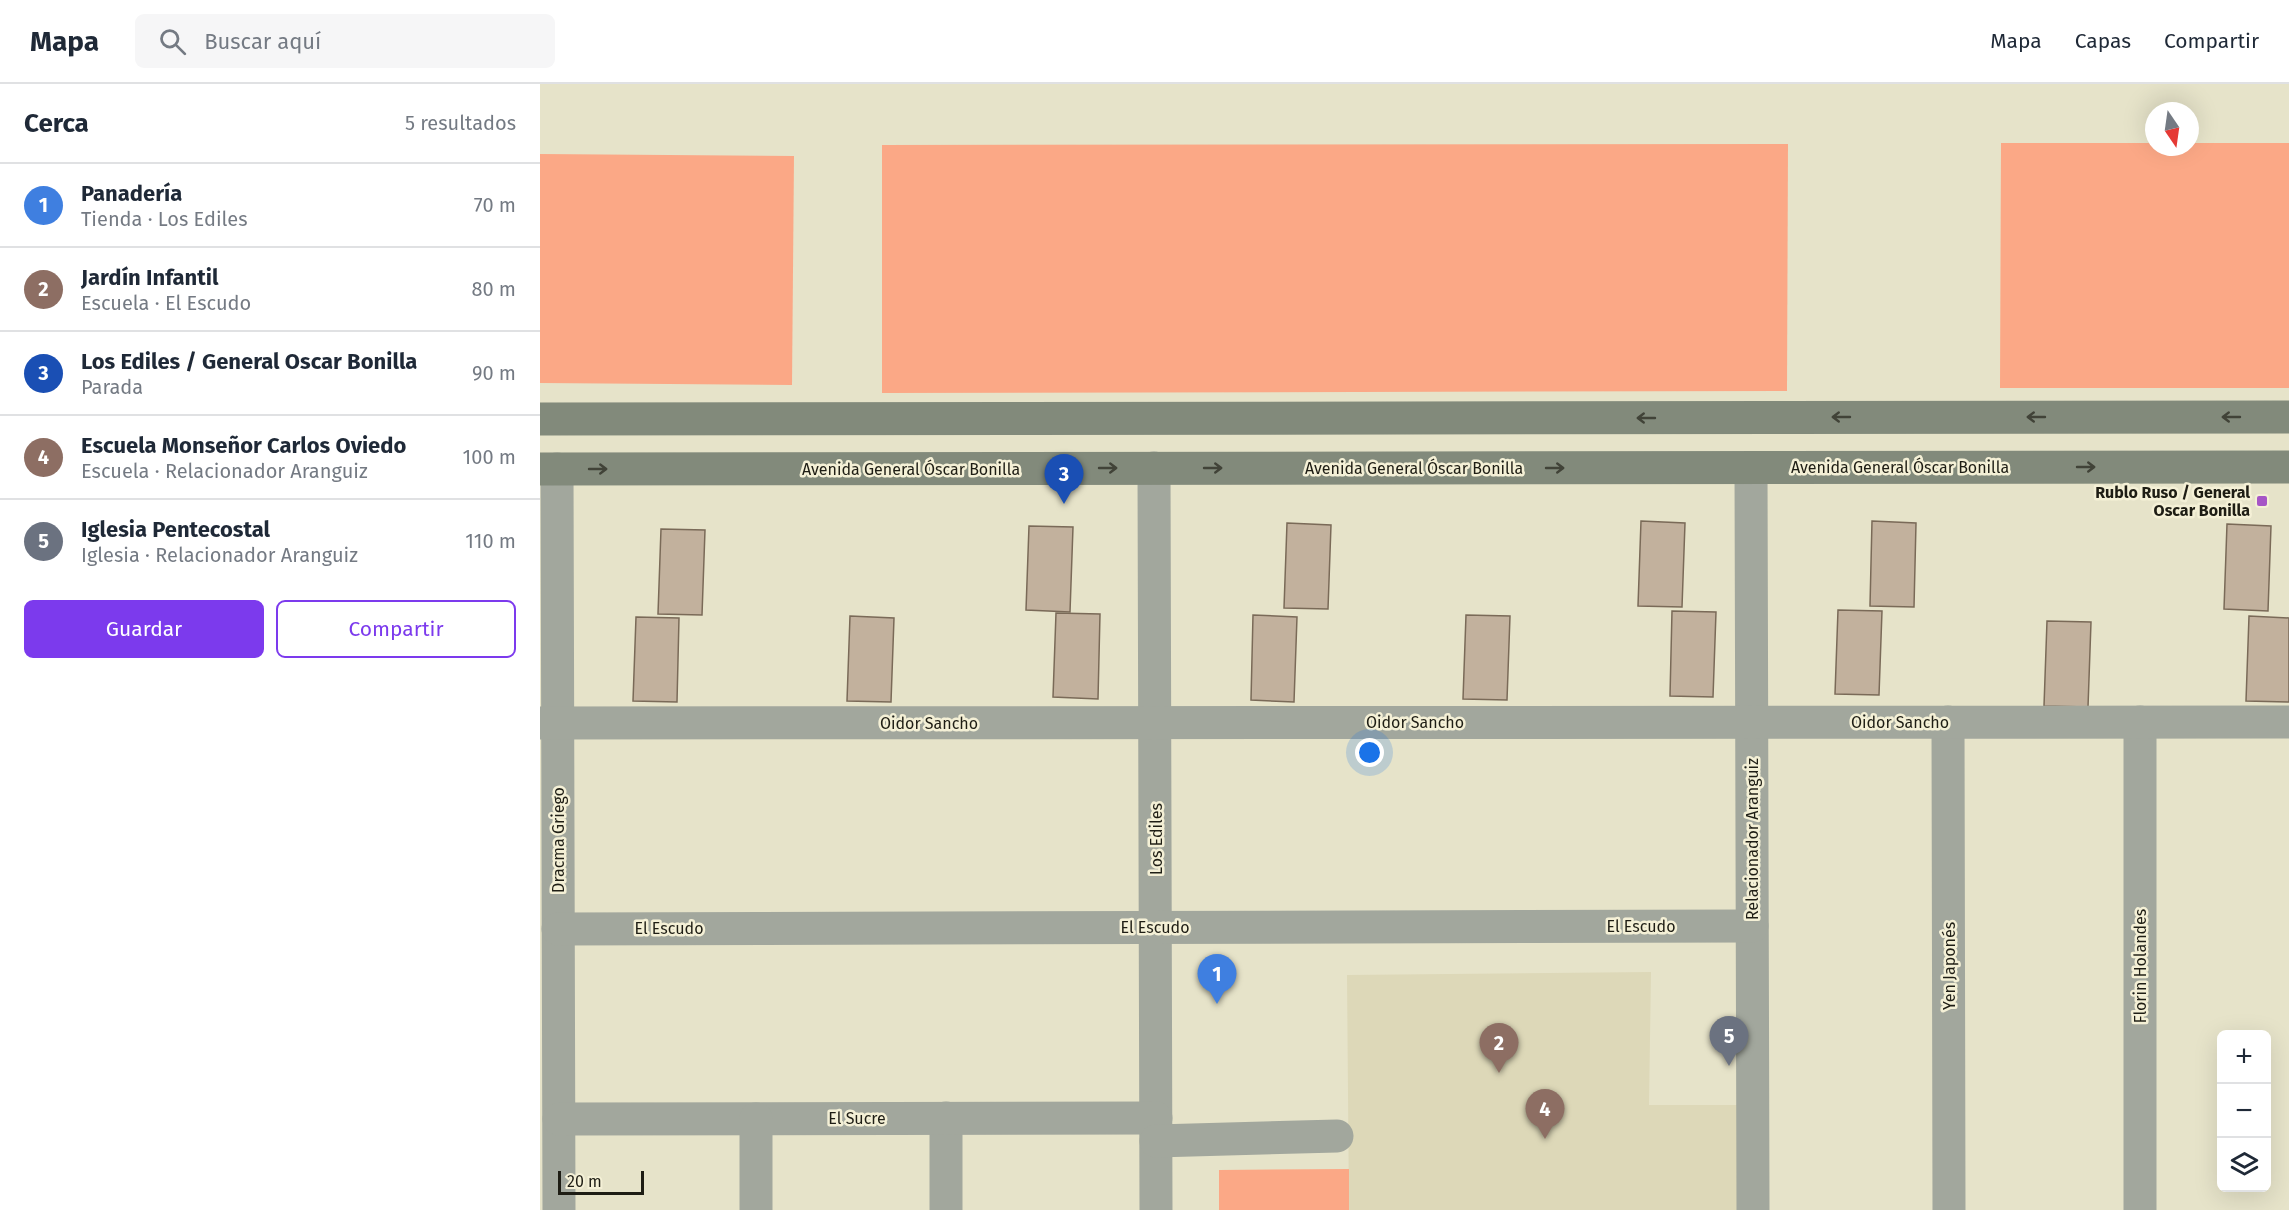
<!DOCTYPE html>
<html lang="es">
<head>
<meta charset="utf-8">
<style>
  :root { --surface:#fff; --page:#f6f6f7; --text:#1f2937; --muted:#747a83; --line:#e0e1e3; --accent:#7c3aed }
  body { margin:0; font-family:"Fira Sans",sans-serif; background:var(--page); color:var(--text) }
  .controls { position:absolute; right:18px; bottom:18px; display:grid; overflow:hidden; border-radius:9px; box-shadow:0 6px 24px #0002 }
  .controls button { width:54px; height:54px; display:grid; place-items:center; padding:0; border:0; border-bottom:2px solid var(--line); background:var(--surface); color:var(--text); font:30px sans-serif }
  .compass { position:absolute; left:1605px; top:18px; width:54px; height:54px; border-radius:50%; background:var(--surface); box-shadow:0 6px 24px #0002; rotate:167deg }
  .scale { position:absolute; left:18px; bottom:15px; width:86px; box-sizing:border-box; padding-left:6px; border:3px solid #1e1d14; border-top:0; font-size:16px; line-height:21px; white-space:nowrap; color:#1e1d14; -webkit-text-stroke:4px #f4f0d6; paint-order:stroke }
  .you { position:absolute; left:830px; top:669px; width:21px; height:21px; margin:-15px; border:4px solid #fff; border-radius:50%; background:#1a73e8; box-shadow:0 0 0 9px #1a73e833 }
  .badge { display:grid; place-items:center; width:39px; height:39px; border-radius:50%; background:var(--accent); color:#fff; font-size:20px; font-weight:700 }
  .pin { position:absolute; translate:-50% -50px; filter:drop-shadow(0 2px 3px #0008) }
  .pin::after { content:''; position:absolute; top:32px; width:21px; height:18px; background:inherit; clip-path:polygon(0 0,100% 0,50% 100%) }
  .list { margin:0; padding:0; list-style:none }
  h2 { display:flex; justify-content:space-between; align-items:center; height:78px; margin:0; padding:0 24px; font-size:26px }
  h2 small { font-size:20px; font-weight:400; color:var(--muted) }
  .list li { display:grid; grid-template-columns:39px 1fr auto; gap:18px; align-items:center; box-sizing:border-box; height:84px; padding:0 24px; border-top:2px solid var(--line) }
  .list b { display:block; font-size:22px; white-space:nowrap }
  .list p { margin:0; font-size:20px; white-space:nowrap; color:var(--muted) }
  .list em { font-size:20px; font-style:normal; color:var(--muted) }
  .actions { display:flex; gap:12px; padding:18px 24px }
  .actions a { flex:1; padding:14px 0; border:2px solid var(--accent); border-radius:9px; text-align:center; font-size:21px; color:var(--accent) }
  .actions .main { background:var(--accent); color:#fff }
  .icon { flex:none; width:33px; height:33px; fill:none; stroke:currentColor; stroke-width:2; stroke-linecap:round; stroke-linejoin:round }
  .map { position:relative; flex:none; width:1749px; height:1126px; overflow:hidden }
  header { display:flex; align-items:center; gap:36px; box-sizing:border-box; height:84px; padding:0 30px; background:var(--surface); border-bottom:2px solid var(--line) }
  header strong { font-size:28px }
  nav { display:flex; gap:33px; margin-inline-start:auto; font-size:21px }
  .search { width:420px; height:54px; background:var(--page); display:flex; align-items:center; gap:15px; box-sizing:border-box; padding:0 21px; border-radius:9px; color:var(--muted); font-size:22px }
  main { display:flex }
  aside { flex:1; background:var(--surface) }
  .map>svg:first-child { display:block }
  .built { fill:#ddd8b8 }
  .green { fill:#fba886 }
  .building { fill:#c2b19d; stroke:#7a6a58; stroke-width:1.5 }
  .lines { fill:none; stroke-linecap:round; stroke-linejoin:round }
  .street { stroke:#a2a79d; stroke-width:33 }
  .secondary { stroke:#828a7b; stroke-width:33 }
  .oneway { stroke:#414338 }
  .poi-dot { fill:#a655c6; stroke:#f4f0d6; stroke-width:2 }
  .labels { text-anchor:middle; stroke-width:5; stroke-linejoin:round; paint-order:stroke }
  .street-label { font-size:16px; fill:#1e1d14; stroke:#f4f0d6 }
  .poi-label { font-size:16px; font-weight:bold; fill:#1e1d14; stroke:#f4f0d6; text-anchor:end }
</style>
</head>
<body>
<header>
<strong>Mapa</strong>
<div class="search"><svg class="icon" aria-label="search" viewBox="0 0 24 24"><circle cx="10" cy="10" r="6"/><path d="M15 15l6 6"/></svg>Buscar aquí</div>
<nav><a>Mapa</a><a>Capas</a><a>Compartir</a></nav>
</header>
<main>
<aside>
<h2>Cerca<small>5 resultados</small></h2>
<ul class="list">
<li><span class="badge" style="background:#3f7fe0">1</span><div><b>Panadería</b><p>Tienda · Los Ediles</p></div><em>70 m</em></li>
<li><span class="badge" style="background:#8d6e63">2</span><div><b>Jardín Infantil</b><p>Escuela · El Escudo</p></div><em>80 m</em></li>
<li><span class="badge" style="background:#1a4fb4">3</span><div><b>Los Ediles / General Oscar Bonilla</b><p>Parada</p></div><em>90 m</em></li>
<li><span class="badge" style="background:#8d6e63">4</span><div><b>Escuela Monseñor Carlos Oviedo</b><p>Escuela · Relacionador Aranguiz</p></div><em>100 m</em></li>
<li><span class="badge" style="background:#6b7280">5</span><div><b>Iglesia Pentecostal</b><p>Iglesia · Relacionador Aranguiz</p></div><em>110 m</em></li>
</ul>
<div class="actions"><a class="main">Guardar</a><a>Compartir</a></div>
</aside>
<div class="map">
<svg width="1749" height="1126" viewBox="0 0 1749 1126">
  <rect width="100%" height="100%" fill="#e6e3c9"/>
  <!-- built -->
  <path class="built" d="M1111,888L1109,1021H1201L1202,1126H809L807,891Z"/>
  <!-- green -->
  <g class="green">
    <path d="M1461,59H1614V63H1650V59H1749V304H1460Z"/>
    <path d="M1248,60L1247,307L342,309V61Z"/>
    <path d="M0,70L254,72L252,301L0,299Z"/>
    <path d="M809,1085V1126H679V1086Z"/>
  </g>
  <!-- building -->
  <g class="building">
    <path d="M1101,437L1145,439L1142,523L1098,522Z"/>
    <path d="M1332,437L1376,439L1374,523L1330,522Z"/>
    <path d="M747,439L791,441L788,525L744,524Z"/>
    <path d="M1687,440L1731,442L1728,527L1684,525Z"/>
    <path d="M489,442L533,443L530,528L486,526Z"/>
    <path d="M121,445L165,446L162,531L118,530Z"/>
    <path d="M1298,526L1342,527L1339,611L1295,610Z"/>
    <path d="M1132,527L1176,528L1173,613L1130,612Z"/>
    <path d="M516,529L560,530L558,615L513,613Z"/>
    <path d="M713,531L757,533L754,618L711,616Z"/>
    <path d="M926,531L970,532L967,616L923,615Z"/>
    <path d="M310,532L354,534L351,618L307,617Z"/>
    <path d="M1709,532L1749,534V618L1706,617Z"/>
    <path d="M96,533L139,534L137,618L93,617Z"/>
    <path d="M1507,537L1551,538L1548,623L1504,622Z"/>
  </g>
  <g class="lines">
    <!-- street -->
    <g class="street">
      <path d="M614,384L616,1126"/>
      <path d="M1211,384L1213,1126"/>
      <path d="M17,385L19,1126"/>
      <path d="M1408,638L1409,1126"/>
      <path d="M1600,638V1126"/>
      <path d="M0,639L1749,638"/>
      <path d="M18,845L1212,842"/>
      <path d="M406,1034V1126"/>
      <path d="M19,1035L616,1034"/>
      <path d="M616,1057L797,1052"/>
      <path d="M216,1126V1035"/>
    </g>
    <!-- secondary -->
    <g class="secondary">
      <path d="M0,335L1749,333"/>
      <path d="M0,385L1749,383"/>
    </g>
  </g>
  <!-- one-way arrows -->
  <defs><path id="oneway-shaft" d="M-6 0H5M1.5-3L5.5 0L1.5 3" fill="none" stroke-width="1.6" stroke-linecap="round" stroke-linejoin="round" transform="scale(1.5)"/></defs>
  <g class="oneway">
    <use href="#oneway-shaft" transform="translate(1301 333) rotate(180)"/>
    <use href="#oneway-shaft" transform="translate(1496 333) rotate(180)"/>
    <use href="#oneway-shaft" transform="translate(1691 333) rotate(180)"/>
    <use href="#oneway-shaft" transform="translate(1106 334) rotate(180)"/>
    <use href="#oneway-shaft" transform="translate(1546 383)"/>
    <use href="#oneway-shaft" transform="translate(568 384)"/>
    <use href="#oneway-shaft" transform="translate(673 384)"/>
    <use href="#oneway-shaft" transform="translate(1015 384)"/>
    <use href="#oneway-shaft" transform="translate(58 385)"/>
  </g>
  <!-- markers -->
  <rect class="poi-dot" x="1716" y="411" width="12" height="12" rx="3"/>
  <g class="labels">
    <!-- street labels -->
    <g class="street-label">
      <text x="1360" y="389">Avenida General Óscar Bonilla</text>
      <text x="874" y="390">Avenida General Óscar Bonilla</text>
      <text x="371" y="391">Avenida General Óscar Bonilla</text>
      <text x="875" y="644">Oidor Sancho</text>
      <text x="1360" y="644">Oidor Sancho</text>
      <text x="389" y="645">Oidor Sancho</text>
      <text transform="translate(616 755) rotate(-90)" y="6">Los Ediles</text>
      <text transform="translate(1212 755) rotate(-90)" y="6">Relacionador Aranguiz</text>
      <text transform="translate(18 756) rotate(-90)" y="6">Dracma Griego</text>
      <text x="1101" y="848">El Escudo</text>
      <text x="615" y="849">El Escudo</text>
      <text x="129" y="850">El Escudo</text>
      <text transform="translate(1409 882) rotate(-90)" y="6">Yen Japonés</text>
      <text transform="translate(1600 882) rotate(-90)" y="6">Florin Holandes</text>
      <text x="317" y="1040">El Sucre</text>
    </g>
    <!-- poi labels -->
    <g class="poi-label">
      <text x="1710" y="414">Rublo Ruso / General<tspan x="1710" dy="18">Oscar Bonilla</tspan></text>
    </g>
  </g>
</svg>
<div class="controls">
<button>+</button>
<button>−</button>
<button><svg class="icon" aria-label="layers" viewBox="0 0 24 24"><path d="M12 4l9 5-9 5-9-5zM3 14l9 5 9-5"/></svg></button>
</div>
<svg class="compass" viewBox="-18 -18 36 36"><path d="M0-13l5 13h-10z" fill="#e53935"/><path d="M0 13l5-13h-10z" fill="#747a83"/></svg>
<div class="scale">20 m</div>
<div class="you"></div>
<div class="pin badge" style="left:677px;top:920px;background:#3f7fe0">1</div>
<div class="pin badge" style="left:959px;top:989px;background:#8d6e63">2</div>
<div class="pin badge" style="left:524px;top:420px;background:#1a4fb4">3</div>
<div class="pin badge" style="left:1005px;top:1055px;background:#8d6e63">4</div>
<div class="pin badge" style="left:1189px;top:982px;background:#6b7280">5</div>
</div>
</main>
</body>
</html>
